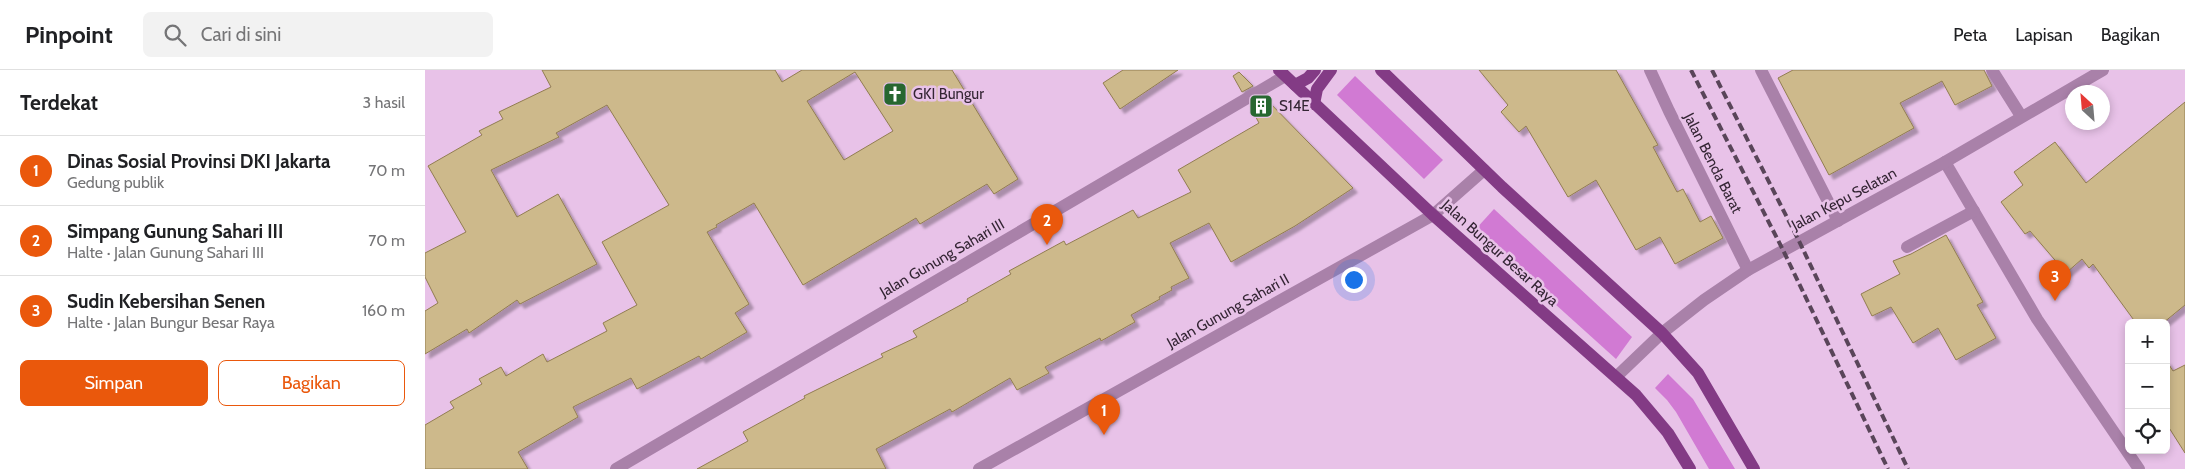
<!DOCTYPE html>
<html lang="id">
<head>
<meta charset="utf-8">
<style>
  :root { --surface:#fff; --page:#f2f2f2; --text:#202124; --muted:#757577; --line:#e0e0e0; --accent:#ea580c }
  body { margin:0; font-family:Cabin,sans-serif; background:var(--page); color:var(--text) }
  .controls { position:absolute; right:15px; bottom:15px; display:grid; overflow:hidden; border-radius:8px; box-shadow:0 2px 8px #0003 }
  .controls button { width:45px; height:45px; display:grid; place-items:center; padding:0; border:0; border-bottom:1px solid var(--line); background:var(--surface); color:var(--text); font:25px sans-serif }
  .compass { position:absolute; left:1640px; top:15px; width:45px; height:45px; border-radius:50%; background:var(--surface); box-shadow:0 2px 8px #0003; rotate:334deg }
  .you { position:absolute; left:928px; top:209px; width:18px; height:18px; margin:-12px; border:4px solid #fff; border-radius:50%; background:#1a73e8; box-shadow:0 0 0 8px #1a73e833 }
  .badge { display:grid; place-items:center; width:32px; height:32px; border-radius:50%; background:var(--accent); color:#fff; font-size:16px; font-weight:700 }
  .pin { position:absolute; translate:-50% -41px; filter:drop-shadow(0 1px 2px #0008) }
  .pin::after { content:''; position:absolute; top:26px; width:18px; height:15px; background:inherit; clip-path:polygon(0 0,100% 0,50% 100%) }
  .list { margin:0; padding:0; list-style:none }
  h2 { display:flex; justify-content:space-between; align-items:center; height:65px; margin:0; padding:0 20px; font-size:21px }
  h2 small { font-size:16px; font-weight:400; color:var(--muted) }
  .list li { display:grid; grid-template-columns:32px 1fr auto; gap:15px; align-items:center; box-sizing:border-box; height:70px; padding:0 20px; border-top:1px solid var(--line) }
  .list b { display:block; font-size:19px; white-space:nowrap }
  .list p { margin:0; font-size:16px; white-space:nowrap; color:var(--muted) }
  .list em { font-size:16px; font-style:normal; color:var(--muted) }
  .actions { display:flex; gap:10px; padding:15px 20px }
  .actions a { flex:1; padding:11px 0; border:1px solid var(--accent); border-radius:8px; text-align:center; font-size:18px; color:var(--accent) }
  .actions .main { background:var(--accent); color:#fff }
  .icon { flex:none; width:28px; height:28px; fill:none; stroke:currentColor; stroke-width:2; stroke-linecap:round; stroke-linejoin:round }
  .map { position:relative; flex:none; width:1760px; height:399px; overflow:hidden }
  header { display:flex; align-items:center; gap:30px; box-sizing:border-box; height:70px; padding:0 25px; background:var(--surface); border-bottom:1px solid var(--line) }
  header strong { font-size:24px }
  nav { display:flex; gap:28px; margin-inline-start:auto; font-size:18px }
  .search { width:350px; height:45px; background:var(--page); display:flex; align-items:center; gap:12px; box-sizing:border-box; padding:0 18px; border-radius:8px; color:var(--muted); font-size:19px }
  main { display:flex }
  aside { flex:1; background:var(--surface) }
  .map>svg:first-child { display:block }
  .green { fill:#d17ad3 }
  .building { fill:#cdb98b; stroke:#917d51; fill-rule:evenodd; filter:url(#shadow) }
  .lines { fill:none; stroke-linecap:round; stroke-linejoin:round }
  .minor { stroke:#a981a9; stroke-width:12 }
  .major { stroke:#833b85; stroke-width:12 }
  .rail { stroke:#594559; stroke-width:4; stroke-dasharray:8 4; stroke-linecap:butt }
  .labels { text-anchor:middle; stroke-width:5; stroke-linejoin:round; paint-order:stroke }
  .poi-label { font-size:15px; fill:#342534; stroke:#e8c2e8; text-anchor:start }
  .street-label { font-size:15px; fill:#342534; stroke:#e8c2e8 }
</style>
</head>
<body>
<header>
<strong>Pinpoint</strong>
<div class="search"><svg class="icon" aria-label="search" viewBox="0 0 24 24"><circle cx="10" cy="10" r="6"/><path d="M15 15l6 6"/></svg>Cari di sini</div>
<nav><a>Peta</a><a>Lapisan</a><a>Bagikan</a></nav>
</header>
<main>
<aside>
<h2>Terdekat<small>3 hasil</small></h2>
<ul class="list">
<li><span class="badge">1</span><div><b>Dinas Sosial Provinsi DKI Jakarta</b><p>Gedung publik</p></div><em>70 m</em></li>
<li><span class="badge">2</span><div><b>Simpang Gunung Sahari III</b><p>Halte · Jalan Gunung Sahari III</p></div><em>70 m</em></li>
<li><span class="badge">3</span><div><b>Sudin Kebersihan Senen</b><p>Halte · Jalan Bungur Besar Raya</p></div><em>160 m</em></li>
</ul>
<div class="actions"><a class="main">Simpan</a><a>Bagikan</a></div>
</aside>
<div class="map">
<svg width="1760" height="399" viewBox="0 0 1760 399">
  <defs>
    <filter id="shadow"><feDropShadow dx="4.5" dy="4.5" stdDeviation="1" flood-color="#0004"/></filter>
  </defs>
  <rect width="100%" height="100%" fill="#e8c2e8"/>
  <!-- green -->
  <g class="green">
    <path d="M930,6L1018,90L999,109L912,25Z"/>
    <path d="M1069,139L1207,267L1191,289L1049,161Z"/>
    <path d="M1243,304L1268,329L1310,399H1284L1251,342L1242,330L1230,318Z"/>
  </g>
  <!-- building -->
  <g class="building">
    <path d="M117,0H350L357,12L377,0H527L593,109L569,124L562,114L495,154L491,148L378,215L329,133L291,155L292,157L282,162L324,234L310,243L322,262L276,289L274,286L212,319L206,308L148,337L153,347L93,382L103,399H0V355L29,338L25,332L57,314L54,309L76,297L81,306L118,284L122,292L182,261L178,253L212,235L177,172L244,135L182,35L131,63L134,67L66,100L92,147L133,124L172,194L95,234L92,230L44,263L42,259L0,284V241L13,233L0,207V183L41,162L3,96L57,65L54,61L78,49L74,42L126,17ZM430,2L468,61L419,90L382,31Z"/>
    <path d="M698,0H753L695,39L678,13Z"/>
    <path d="M1054,0H1191L1233,75L1228,77L1252,122L1258,119L1275,152L1286,146L1298,168L1250,194L1235,167L1211,180L1171,110L1143,127L1101,56L1094,62L1076,42L1083,35Z"/>
    <path d="M1368,0H1559L1567,16L1530,35L1517,11L1475,33L1489,58L1404,105L1353,8Z"/>
    <path d="M814,2L828,16L817,22L808,6Z"/>
    <path d="M839,27L928,118L870,156L806,192L784,153L745,173L764,208L746,217L747,220L734,227L735,229L706,245L710,252L676,271L675,268L620,297L624,303L592,320L585,308L527,342L525,339L451,379L461,399H272L323,371L318,362L380,328L379,326L458,287L456,284L492,267L488,261L543,231L542,229L586,204L584,201L639,171L641,175L708,140L713,148L766,122L753,100L834,53L825,36Z"/>
    <path d="M1760,32V235L1738,253H1711L1668,194L1664,198L1657,189L1641,203L1605,161L1600,164L1576,132L1598,115L1589,102L1630,72L1661,113Z"/>
    <path d="M1521,165L1558,232L1552,235L1571,268L1531,290L1513,258L1488,273L1466,237L1447,246L1436,224L1475,204L1468,191L1486,184Z"/>
    <path d="M1741,290L1748,301L1760,295V383L1741,353Z"/>
  </g>
  <g class="lines">
    <!-- minor -->
    <g class="minor">
      <path d="M1225,0L1244,41L1323,200"/>
      <path d="M1336,0L1413,151"/>
      <path d="M1567,0L1596,46"/>
      <path d="M1520,92L1612,249L1714,399"/>
      <path d="M1482,177L1549,141"/>
      <path d="M1191,307L1237,263L1279,230L1323,200L1520,92L1678,0"/>
      <path d="M191,399L860,6"/>
      <path d="M554,399L1008,145L1059,100"/>
    </g>
    <!-- major -->
    <g class="major">
      <path d="M854,0L1008,145L1211,325L1243,363L1265,399"/>
      <path d="M956,0L1077,117L1237,263L1273,303L1329,399"/>
      <path d="M870,15L883,8L890,0"/>
      <path d="M889,34L892,19L906,0"/>
    </g>
    <!-- rail -->
    <g class="rail">
      <path d="M1266,0L1358,180L1463,399"/>
      <path d="M1287,0L1374,171L1483,399"/>
    </g>
  </g>
  <!-- icons -->
  <defs>
    <g id="church-square" transform="scale(1.25)"><rect x="-9" y="-9" width="18" height="18" rx="4" fill="#276730" stroke="#e8c2e8"/><path d="M-1.2-6h2.4v3.5h3.3v2.4h-3.3V6h-2.4V-.1h-3.3v-2.4h3.3Z" fill="#fff"/></g>
    <g id="building-square" transform="scale(1.25)"><rect x="-9" y="-9" width="18" height="18" rx="4" fill="#276730" stroke="#e8c2e8"/><path d="M-4-6H4V6H1V3H-1V6H-4ZM-2.5-4.3h1.7v1.8h-1.7ZM.8-4.3h1.7v1.8H.8ZM-2.5-1h1.7V.8h-1.7ZM.8-1h1.7V.8H.8Z" fill="#fff"/></g>
  </defs>
  <g fill-rule="evenodd">
    <use href="#church-square" x="470" y="24"/>
    <use href="#building-square" x="836" y="36"/>
  </g>
  <g class="labels">
    <!-- poi labels -->
    <g class="poi-label">
      <text x="488" y="29">GKI Bungur</text>
      <text x="854" y="41">S14E</text>
    </g>
    <!-- street labels -->
    <g class="street-label">
      <text transform="translate(1288 93) rotate(63)" y="5">Jalan Benda Barat</text>
      <text transform="translate(1419 129) rotate(-28)" y="5">Jalan Kepu Selatan</text>
      <text transform="translate(1075 183) rotate(42)" y="5">Jalan Bungur Besar Raya</text>
      <text transform="translate(517 188) rotate(-30)" y="5">Jalan Gunung Sahari III</text>
      <text transform="translate(803 241) rotate(-29)" y="5">Jalan Gunung Sahari II</text>
    </g>
  </g>
</svg>
<div class="controls">
<button>+</button>
<button>−</button>
<button><svg class="icon" aria-label="locate" viewBox="0 0 24 24"><circle cx="12" cy="12" r="6"/><path d="M12 2v4M12 18v4M2 12h4M18 12h4"/></svg></button>
</div>
<svg class="compass" viewBox="-18 -18 36 36"><path d="M0-13l5 13h-10z" fill="#e53935"/><path d="M0 13l5-13h-10z" fill="#757577"/></svg>
<div class="you"></div>
<div class="pin badge" style="left:679px;top:365px">1</div>
<div class="pin badge" style="left:622px;top:175px">2</div>
<div class="pin badge" style="left:1630px;top:231px">3</div>
</div>
</main>
</body>
</html>
